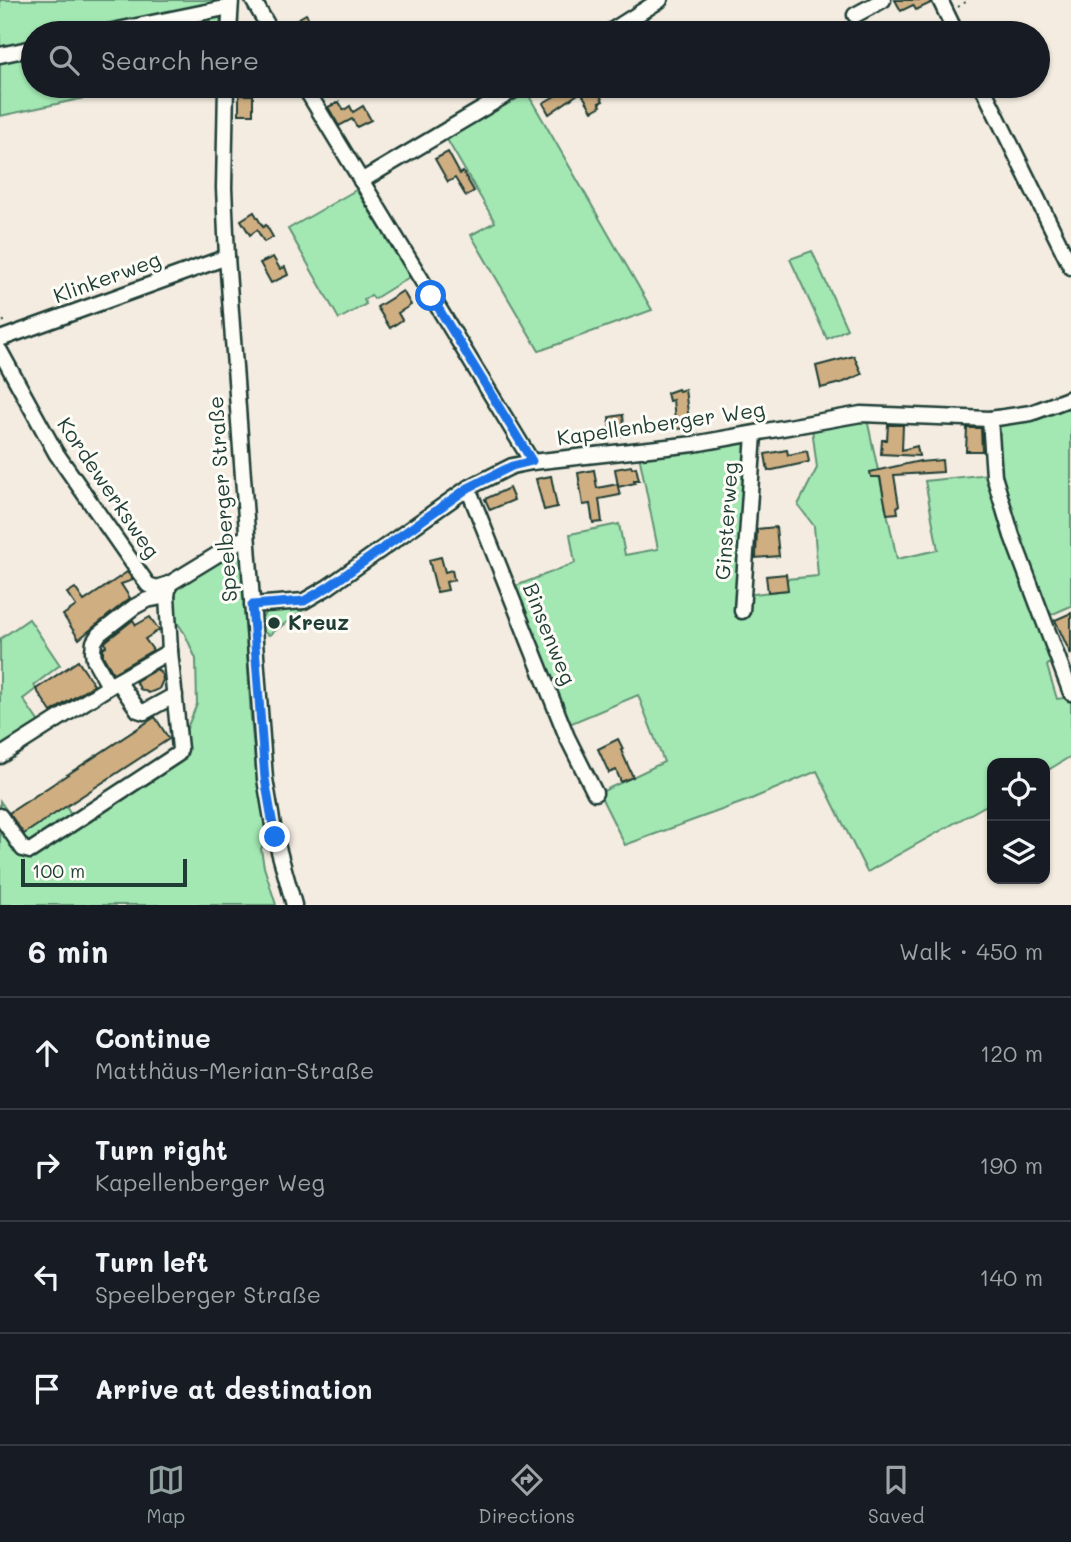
<!DOCTYPE html>
<html lang="en">
<head>
<meta charset="utf-8">
<style>
  :root { --surface:#171b24; --page:#20242c; --text:#f1f3f6; --muted:#9ea1a6; --line:#363941; --accent:#92a19f }
  body { margin:0; font-family:Mali,sans-serif; background:var(--page); color:var(--text) }
  .controls { position:absolute; right:21px; bottom:21px; display:grid; overflow:hidden; border-radius:14px; box-shadow:0 2px 5px #0004 }
  .controls button { width:63px; height:63px; display:grid; place-items:center; padding:0; border:0; border-bottom:2px solid var(--line); background:var(--surface); color:var(--text); font:35px sans-serif }
  .scale { position:absolute; left:21px; bottom:18px; width:166px; box-sizing:border-box; padding-left:7px; border:4px solid #1f3d34; border-top:0; font-size:19px; line-height:24px; white-space:nowrap; color:#1f3d34; -webkit-text-stroke:5px #fdfcf7; paint-order:stroke }
  .stop { position:absolute; width:21px; height:21px; margin:-16px; border:5px solid #1a73e8; border-radius:50%; background:#fff }
  .stop.end { background:#1a73e8; border-color:#fff; box-shadow:0 2px 7px #0008 }
  .list { margin:0; padding:0; list-style:none }
  h2 { display:flex; justify-content:space-between; align-items:center; height:91px; margin:0; padding:0 28px; font-size:30px }
  h2 small { font-size:23px; font-weight:400; color:var(--muted) }
  .list li { display:grid; grid-template-columns:46px 1fr auto; gap:21px; align-items:center; box-sizing:border-box; height:112px; padding:0 28px; border-top:2px solid var(--line) }
  .list b { display:block; font-size:26px; white-space:nowrap }
  .list p { margin:0; font-size:23px; white-space:nowrap; color:var(--muted) }
  .list em { font-size:23px; font-style:normal; color:var(--muted) }
  .icon { flex:none; width:38px; height:38px; fill:none; stroke:currentColor; stroke-width:2; stroke-linecap:round; stroke-linejoin:round }
  .map { position:relative; flex:none; width:1071px; height:905px; overflow:hidden }
  .search { position:absolute; background:var(--surface); box-shadow:0 2px 5px #0004; left:21px; right:21px; top:21px; height:77px; display:flex; align-items:center; gap:18px; box-sizing:border-box; padding:0 24px; border-radius:38px; color:var(--muted); font-size:26px }
  .sheet { height:539px; background:var(--surface) }
  nav { display:flex; justify-content:space-around; align-items:center; box-sizing:border-box; height:98px; border-top:2px solid var(--line); background:var(--surface); font-size:19px; color:var(--muted) }
  nav a { display:grid; justify-items:center; gap:4px }
  nav .on { color:var(--accent) }
  .map>svg:first-child { display:block }
  .green { fill:#a3e8b3; stroke:#619274; stroke-width:2 }
  .building { fill:#cfae82; stroke:#1f3d34; stroke-width:2 }
  .lines { fill:none; stroke-linecap:round; stroke-linejoin:round }
  .minor-casing { stroke:#1f3d34; stroke-width:19 }
  .path { stroke:#1f3d34; stroke-width:2; stroke-dasharray:2 5; stroke-linecap:butt }
  .minor { stroke:#fdfcf7; stroke-width:14 }
  .route { stroke:#1a73e8; stroke-width:9 }
  .poi-dot { fill:#1f3d34; stroke:#fdfcf7; stroke-width:2.5 }
  .labels { text-anchor:middle; stroke-width:6; stroke-linejoin:round; paint-order:stroke }
  .street-label { font-size:21px; fill:#1f3d34; stroke:#fdfcf7 }
  .poi-label { font-size:21px; font-weight:bold; fill:#1f3d34; stroke:#fdfcf7; text-anchor:start }
</style>
</head>
<body>
<div class="map">
<svg width="1071" height="905" viewBox="0 0 1071 905">
  <rect width="100%" height="100%" fill="#f4ece0"/>
  <filter id="ink" filterUnits="userSpaceOnUse"><feTurbulence type="fractalNoise" baseFrequency=".0143" numOctaves="2"/><feDisplacementMap in="SourceGraphic" scale="14" xChannelSelector="R" yChannelSelector="G"/><feConvolveMatrix kernelMatrix="1 2 1 2 8 2 1 2 1" color-interpolation-filters="sRGB"/></filter>
  <g filter="url(#ink)">
    <!-- green -->
    <g class="green">
      <path d="M0,0H221L220,33H33V86H141L0,116Z"/>
      <path d="M525,89L652,310L539,351L471,235L495,222L445,136Z"/>
      <path d="M356,190L411,276L374,299L371,295L364,300L366,304L339,319L288,229Z"/>
      <path d="M812,251L847,329L827,339L790,259Z"/>
      <path d="M1071,407V606L1046,617L1001,486L995,433L1004,422L1023,421Z"/>
      <path d="M867,419L897,559L938,550L925,481L989,474L1054,658L1047,666L1057,699L1071,697V756L1045,772V763H992V802L867,872L817,771L749,800L625,845L599,793L664,762L638,695L567,725L513,587L575,563L570,534L619,524L625,555L658,549L639,455L746,439L750,443L746,595L787,590V579L818,576L814,526L798,505L817,468L812,428Z"/>
      <path d="M235,550L241,553L251,719L256,770L267,837L261,849L264,867L276,905H0V801L23,834L66,806L73,819L180,745L197,704L196,659L185,634L160,597Z"/>
      <path d="M319,599L269,635L262,631L261,618L269,610Z"/>
      <path d="M29,619L60,665L34,685L36,689L23,699L40,724L0,752V639Z"/>
    </g>
    <!-- building -->
    <g class="building">
      <path d="M895,0H930L931,3L916,10L913,5L901,11Z"/>
      <path d="M306,14L311,22L309,23L315,33H290L285,26Z"/>
      <path d="M572,86H595L603,101L599,103L601,106L592,111L581,92L549,114L543,103Z"/>
      <rect x="239" y="95" width="14" height="19"/>
      <path d="M339,102L344,110L350,106L353,112L363,106L371,120L357,127L352,119L339,126L328,107Z"/>
      <path d="M448,152L460,174L463,172L474,191L466,196L455,178L448,182L435,159Z"/>
      <path d="M254,212L263,227L266,225L273,237L264,242L257,230L250,235L241,220Z"/>
      <path d="M273,257L280,269L285,267L288,275L271,283L260,263Z"/>
      <path d="M403,291L411,305L398,313L402,320L390,328L377,307Z"/>
      <path d="M854,356L862,374L844,382L821,388L816,366Z"/>
      <path d="M678,389L679,391L685,389L690,428L676,429L673,400L669,401L667,393Z"/>
      <path d="M623,415L625,435L611,437L609,417Z"/>
      <path d="M888,425H903L902,450L917,446L919,456L881,454L882,440H887Z"/>
      <path d="M967,428H981L982,451H966Z"/>
      <path d="M787,450L788,455L807,451L809,462L768,471L765,454Z"/>
      <path d="M942,460L943,472L894,475L899,506L897,507L898,513L887,514L880,477H871L870,472L920,461V462Z"/>
      <path d="M631,466L632,468L636,467L639,480H634L635,483L618,487L620,495L599,499L602,522L593,523L590,504L583,505L578,473L594,470L597,488L618,484V486L615,469Z"/>
      <path d="M551,476L557,507L544,510L536,479Z"/>
      <path d="M509,488L514,500L490,510L485,499Z"/>
      <path d="M776,527L779,556L756,558L757,529Z"/>
      <path d="M441,557L445,572L452,570L454,580L446,582L448,590L437,592L429,560Z"/>
      <path d="M127,572L133,580L121,584L130,598L79,639L63,615L76,606L67,593L75,588L84,601Z"/>
      <path d="M786,574L788,590L768,592L766,576Z"/>
      <path d="M1071,613V655L1055,620Z"/>
      <path d="M150,617L159,630L145,639L153,650L113,673L103,656V648L106,646L105,643L106,641L133,620L136,625Z"/>
      <path d="M78,661L94,685L51,712L36,689Z"/>
      <path d="M157,669L162,675L163,680L159,689L149,693L140,689L136,681Z"/>
      <path d="M155,717L169,739L24,834L9,813Z"/>
      <path d="M618,739L623,749L621,750L633,777L621,782L616,770L609,773L598,749Z"/>
    </g>
    <g class="lines">
      <!-- minor casing -->
      <g class="minor-casing">
        <g id="minor">
          <path d="M253,0L272,33"/>
          <path d="M940,0L956,33"/>
          <path d="M855,15L883,0"/>
          <path d="M103,33L230,7"/>
          <path d="M229,33L231,0"/>
          <path d="M608,33L660,0"/>
          <path d="M0,55L33,48"/>
          <path d="M226,86L224,188L227,257L265,779L275,837L294,905"/>
          <path d="M304,86L532,462"/>
          <path d="M982,86L1071,267"/>
          <path d="M361,181L521,86"/>
          <path d="M0,339L227,257"/>
          <path d="M0,351L56,453L148,585L157,588L169,584L246,537"/>
          <path d="M990,419L994,476L1012,536L1071,693"/>
          <path d="M468,488L567,737L595,793"/>
          <path d="M252,605L304,601L328,587L468,488L512,466L532,462L694,444L861,414L990,419L1031,413L1071,398"/>
          <path d="M742,611L754,434"/>
          <path d="M118,681L138,710L144,712L175,695"/>
          <path d="M109,686L94,659L93,651L94,642L99,634L134,607L147,600L167,596"/>
          <path d="M0,756L118,681L170,651"/>
          <path d="M0,816L23,849L30,851L178,754L180,749L170,651L167,596L169,584"/>
        </g>
      </g>
      <!-- path -->
      <g class="path">
        <path d="M958,7L969,0"/>
        <path d="M0,314L6,325"/>
      </g>
      <!-- minor -->
      <use href="#minor" class="minor"/>
    </g>
  </g>
  <g class="lines" filter="url(#ink)">
    <!-- route -->
    <path class="route" d="M275,837L265,779L252,605L304,601L328,587L468,488L512,466L532,461L431,296"/>
  </g>
  <!-- markers -->
  <circle class="poi-dot" cx="274" cy="623" r="7"/>
  <g class="labels">
    <!-- street labels -->
    <g class="street-label">
      <text transform="translate(107 278) rotate(-20)" y="7">Klinkerweg</text>
      <text transform="translate(661 424) rotate(-8)" y="7">Kapellenberger Weg</text>
      <text transform="translate(108 488) rotate(56)" y="7">Kordewerksweg</text>
      <text transform="translate(223 499) rotate(-94)" y="7">Speelberger Straße</text>
      <text transform="translate(727 521) rotate(-86)" y="7">Ginsterweg</text>
      <text transform="translate(549 634) rotate(68)" y="7">Binsenweg</text>
    </g>
    <!-- poi labels -->
    <g class="poi-label">
      <text x="288" y="630">Kreuz</text>
    </g>
  </g>
</svg>
<div class="controls">
<button><svg class="icon" aria-label="locate" viewBox="0 0 24 24"><circle cx="12" cy="12" r="6"/><path d="M12 2v4M12 18v4M2 12h4M18 12h4"/></svg></button>
<button><svg class="icon" aria-label="layers" viewBox="0 0 24 24"><path d="M12 4l9 5-9 5-9-5zM3 14l9 5 9-5"/></svg></button>
</div>
<div class="scale">100 m</div>
<div class="stop" style="left:431px;top:296px"></div>
<div class="stop end" style="left:275px;top:837px"></div>
<div class="search"><svg class="icon" aria-label="search" viewBox="0 0 24 24"><circle cx="10" cy="10" r="6"/><path d="M15 15l6 6"/></svg>Search here</div>
</div>
<section class="sheet">
<h2>6 min<small>Walk · 450 m</small></h2>
<ul class="list">
<li><svg class="icon" aria-label="ahead" viewBox="0 0 24 24"><path d="M12 20V5M6 11l6-6 6 6"/></svg><div><b>Continue</b><p>Matthäus-Merian-Straße</p></div><em>120 m</em></li>
<li><svg class="icon" aria-label="right" viewBox="0 0 24 24"><path d="M7 20v-9h11M14 6l5 5-5 5"/></svg><div><b>Turn right</b><p>Kapellenberger Weg</p></div><em>190 m</em></li>
<li><svg class="icon" aria-label="left" viewBox="0 0 24 24"><path d="M17 20v-9H6M10 6l-5 5 5 5"/></svg><div><b>Turn left</b><p>Speelberger Straße</p></div><em>140 m</em></li>
<li><svg class="icon" aria-label="arrive" viewBox="0 0 24 24"><path d="M6 21V4h12l-3 4 3 4H6"/></svg><div><b>Arrive at destination</b></div></li>
</ul>
</section>
<nav>
<a class="on"><svg class="icon" aria-label="map" viewBox="0 0 24 24"><path d="M3 6l6-2 6 2 6-2v14l-6 2-6-2-6 2zM9 4v14M15 6v14"/></svg>Map</a>
<a><svg class="icon" aria-label="directions" viewBox="0 0 24 24"><path d="M12 3l9 9-9 9-9-9zM9 14v-3h6M13 9l2 2-2 2"/></svg>Directions</a>
<a><svg class="icon" aria-label="saved" viewBox="0 0 24 24"><path d="M7 4h10v16l-5-4-5 4z"/></svg>Saved</a>
</nav>
</body>
</html>
